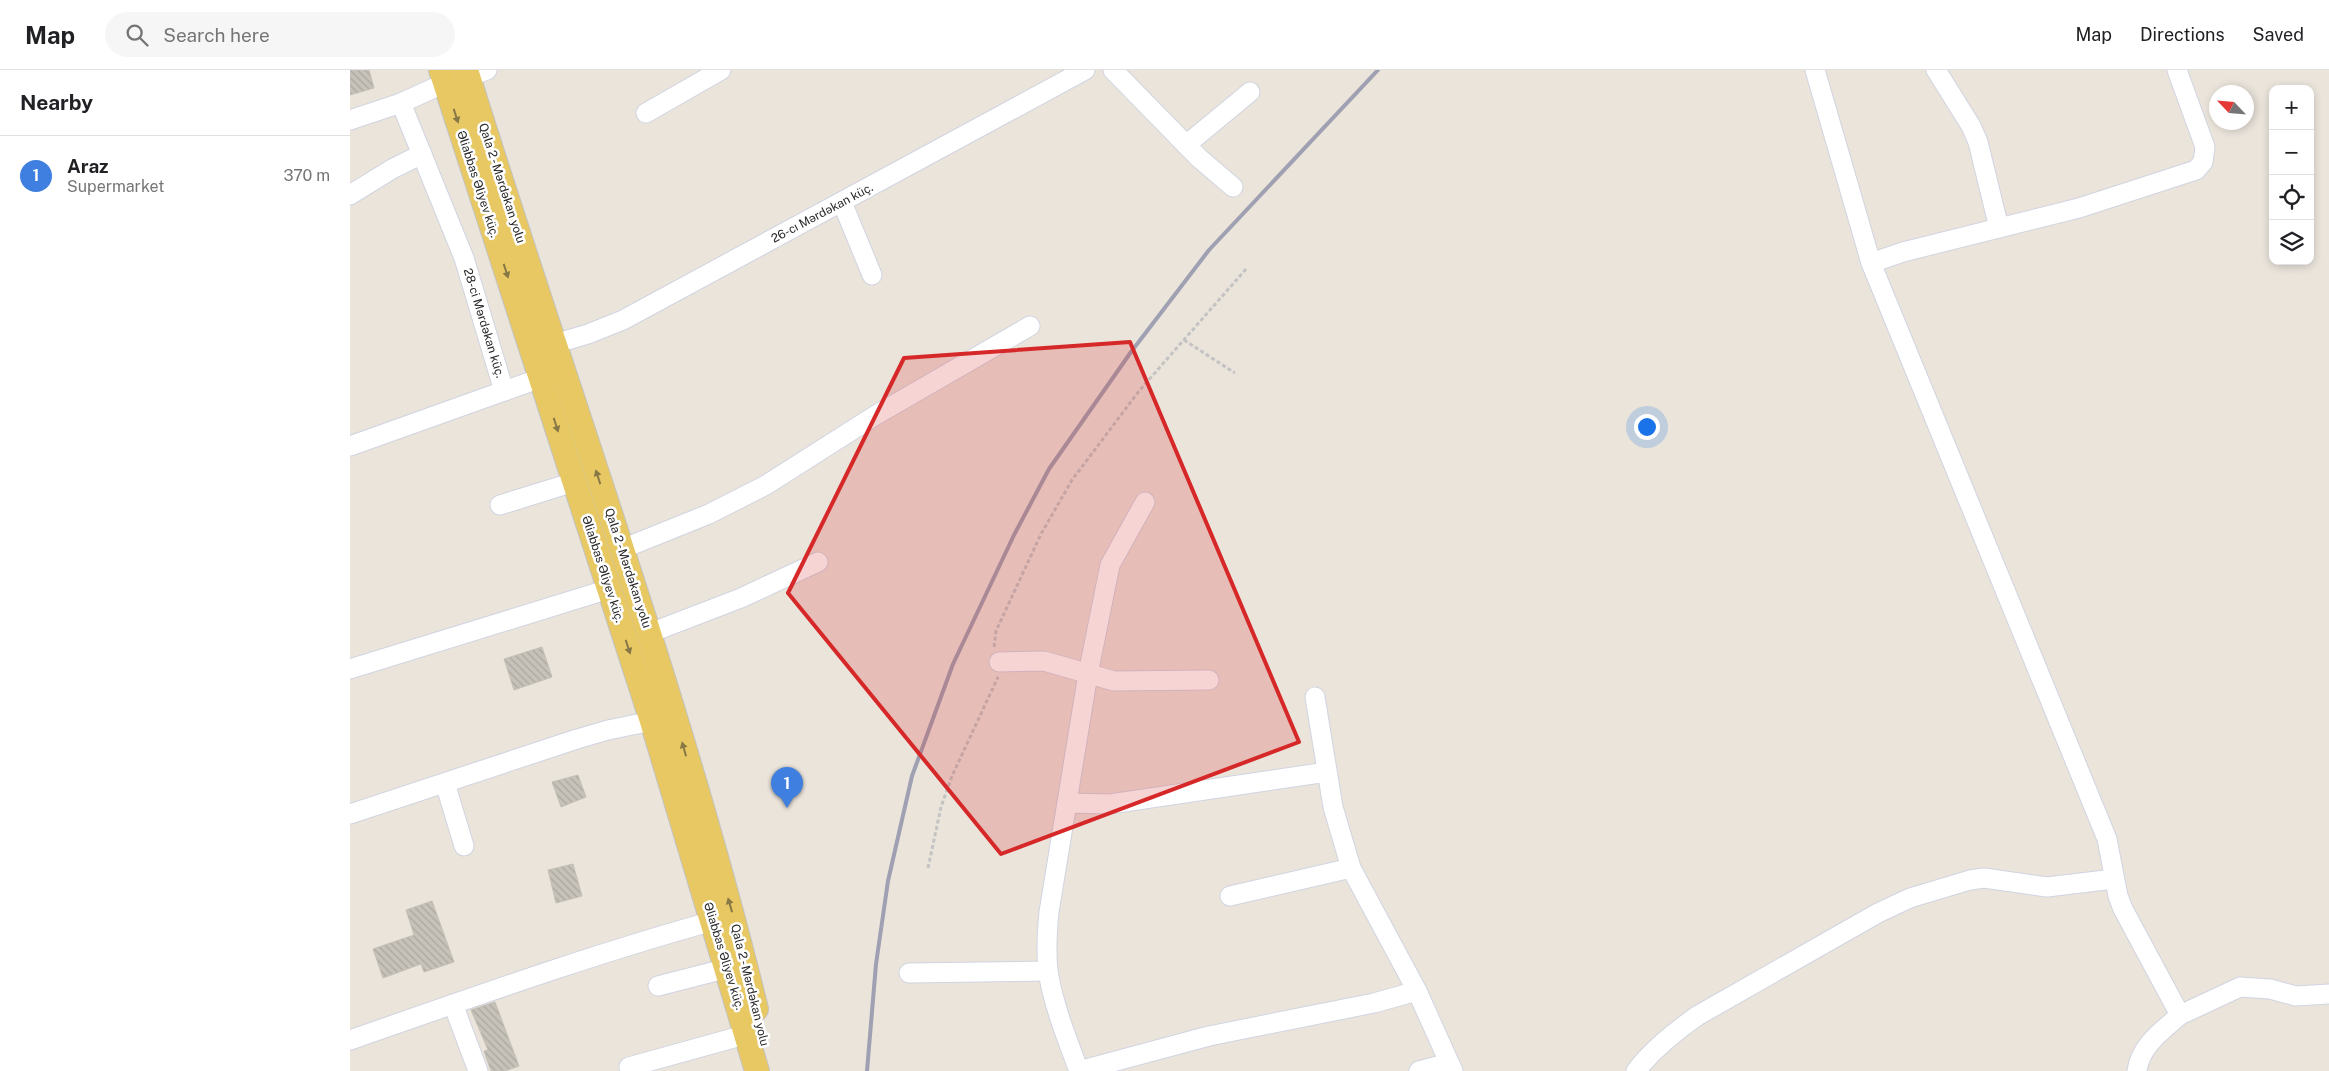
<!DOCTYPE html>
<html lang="en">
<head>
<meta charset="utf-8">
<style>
  :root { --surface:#fff; --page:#f6f6f6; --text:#202124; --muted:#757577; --line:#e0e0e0; --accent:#1a73e8 }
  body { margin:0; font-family:"Public Sans",sans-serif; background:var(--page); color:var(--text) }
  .controls { position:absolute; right:15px; top:15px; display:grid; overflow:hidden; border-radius:10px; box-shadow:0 2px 8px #0003 }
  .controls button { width:45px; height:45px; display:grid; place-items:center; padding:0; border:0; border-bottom:1px solid var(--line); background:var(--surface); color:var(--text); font:25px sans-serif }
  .compass { position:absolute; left:1859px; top:15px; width:45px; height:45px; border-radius:50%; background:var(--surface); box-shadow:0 2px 8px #0003; rotate:296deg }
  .you { position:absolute; left:1296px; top:356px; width:18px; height:18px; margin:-12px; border:4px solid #fff; border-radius:50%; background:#1a73e8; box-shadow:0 0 0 8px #1a73e833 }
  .badge { display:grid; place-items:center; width:32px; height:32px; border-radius:50%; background:var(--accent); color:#fff; font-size:16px; font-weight:700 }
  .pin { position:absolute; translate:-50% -41px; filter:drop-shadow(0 1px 2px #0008) }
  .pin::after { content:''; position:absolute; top:26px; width:18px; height:15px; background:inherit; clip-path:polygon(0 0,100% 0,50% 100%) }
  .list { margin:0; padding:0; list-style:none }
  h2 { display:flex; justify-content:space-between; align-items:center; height:65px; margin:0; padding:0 20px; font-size:21px }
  h2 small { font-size:16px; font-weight:400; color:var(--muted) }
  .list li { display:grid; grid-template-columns:32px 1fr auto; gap:15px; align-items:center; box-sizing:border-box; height:80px; padding:0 20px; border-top:1px solid var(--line) }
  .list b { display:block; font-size:19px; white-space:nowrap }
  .list p { margin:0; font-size:16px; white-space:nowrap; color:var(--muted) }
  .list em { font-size:16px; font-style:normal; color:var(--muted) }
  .icon { flex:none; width:28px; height:28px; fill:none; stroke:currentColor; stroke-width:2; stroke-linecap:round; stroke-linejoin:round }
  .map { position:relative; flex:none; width:1979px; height:1001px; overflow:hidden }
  header { display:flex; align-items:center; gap:30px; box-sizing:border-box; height:70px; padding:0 25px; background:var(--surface); border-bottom:1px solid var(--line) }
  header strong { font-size:24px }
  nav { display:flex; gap:28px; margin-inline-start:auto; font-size:18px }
  .search { width:350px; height:45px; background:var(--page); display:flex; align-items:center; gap:12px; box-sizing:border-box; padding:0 18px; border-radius:28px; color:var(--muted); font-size:19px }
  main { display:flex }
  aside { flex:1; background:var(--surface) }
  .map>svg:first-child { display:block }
  .building { fill:url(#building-back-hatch); stroke:#c5c0b5 }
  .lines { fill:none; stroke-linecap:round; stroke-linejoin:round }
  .minor-casing { stroke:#d1d4e1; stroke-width:21 }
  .major-casing { stroke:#c3c3c3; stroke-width:26 }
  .path { stroke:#c3c3c3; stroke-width:3; stroke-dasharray:4 2.5; stroke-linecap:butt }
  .minor { stroke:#fff; stroke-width:19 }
  .major { stroke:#e7c863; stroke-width:24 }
  .rail { stroke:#9fa1b2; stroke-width:4 }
  .oneway { fill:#887846 }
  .marked { fill:#d62828; fill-opacity:0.2; stroke:#d62828; stroke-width:4; stroke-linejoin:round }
  .labels { text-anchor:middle; stroke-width:5; stroke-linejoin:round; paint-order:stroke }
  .street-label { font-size:12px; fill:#292929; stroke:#fff }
</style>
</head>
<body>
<header>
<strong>Map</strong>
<div class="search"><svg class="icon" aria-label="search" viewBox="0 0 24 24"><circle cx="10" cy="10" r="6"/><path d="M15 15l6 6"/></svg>Search here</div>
<nav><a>Map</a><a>Directions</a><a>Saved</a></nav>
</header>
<main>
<aside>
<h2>Nearby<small></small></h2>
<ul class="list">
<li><span class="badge" style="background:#3f7fe0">1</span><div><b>Araz</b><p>Supermarket</p></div><em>370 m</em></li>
</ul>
</aside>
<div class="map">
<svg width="1979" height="1001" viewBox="0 0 1979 1001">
  <defs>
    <pattern id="building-back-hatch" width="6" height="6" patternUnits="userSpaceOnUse" patternTransform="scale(1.25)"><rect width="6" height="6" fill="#c6c2ba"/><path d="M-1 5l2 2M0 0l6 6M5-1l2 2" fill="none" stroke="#aaa7a0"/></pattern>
  </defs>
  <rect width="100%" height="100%" fill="#eae4db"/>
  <!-- building -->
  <g class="building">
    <path d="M0,0H19L24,18L0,25Z"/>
    <path d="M192,577L202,607L164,620L154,589Z"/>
    <path d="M228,705L236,727L211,737L202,712Z"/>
    <path d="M223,794L232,826L206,833L198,800Z"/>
    <path d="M82,831L104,892L74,902L71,894L33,908L23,879L64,865L56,840Z"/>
    <path d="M145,932L169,996L155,1001H141L134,981L138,980L121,940Z"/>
  </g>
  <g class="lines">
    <!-- minor casing -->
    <g class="minor-casing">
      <g id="minor">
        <path d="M763,0L849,88L883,117"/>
        <path d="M1465,0L1521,193L1757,769L1768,826L1773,839L1830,945L1890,917L1920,919L1946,926L1979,924"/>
        <path d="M1586,0L1621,56L1628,72L1649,158"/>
        <path d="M118,7L137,0"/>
        <path d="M296,43L371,0"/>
        <path d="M0,50L51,33L95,13"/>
        <path d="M836,75L900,22"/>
        <path d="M0,125L42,99L72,84"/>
        <path d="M492,132L522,205"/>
        <path d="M1521,193L1553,182L1729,138L1846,100L1853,92L1855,77L1827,0"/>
        <path d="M204,274L238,264L273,250L735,0"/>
        <path d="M154,321L191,308"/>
        <path d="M0,376L154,321L114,188L51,33"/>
        <path d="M150,435L224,412"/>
        <path d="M272,479L359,444L416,415L526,345L680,256"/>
        <path d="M300,563L391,528L468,492"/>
        <path d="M649,592L694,591L764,611L859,610"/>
        <path d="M0,599L259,519"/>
        <path d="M965,627L983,737L1001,798L1067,921L1103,1001"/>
        <path d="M95,713L114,776"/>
        <path d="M717,733L760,734L977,702"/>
        <path d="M0,744L227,669L258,660L302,651"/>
        <path d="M880,826L1001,798"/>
        <path d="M559,903L698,901"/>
        <path d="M308,916L378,898"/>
        <path d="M103,934L128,1001"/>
        <path d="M0,970C121,928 240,885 363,851"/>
        <path d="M279,997L398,964"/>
        <path d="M729,1001C717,969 703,934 698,901C696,881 697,862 699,842L738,604L760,495L795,432"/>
        <path d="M729,1001L859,966L1024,933L1067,921"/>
        <path d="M1069,1001L1099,993"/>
        <path d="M1286,1001C1303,979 1325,962 1347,946L1528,843L1560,828L1620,810L1634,808L1697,817L1764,809"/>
        <path d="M1787,1001C1790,976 1812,961 1830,945"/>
      </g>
    </g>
    <!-- major casing -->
    <g class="major-casing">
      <g id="major">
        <path d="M91,0L302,651L407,1001"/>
        <path d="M116,0C213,313 328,620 406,939"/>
      </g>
    </g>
    <!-- path -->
    <g class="path">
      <path d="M834,270L885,303"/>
      <path d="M644,577L646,561L691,464L722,410L789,321L896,199"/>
      <path d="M578,798L591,737L602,706L648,607"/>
    </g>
    <!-- minor -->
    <use href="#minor" class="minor"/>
    <!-- major -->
    <use href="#major" class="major"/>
    <!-- rail -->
    <path class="rail" d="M517,1001L526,894L538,811L562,706L603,594L664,465L699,399L734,349L781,282L859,180L1028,0"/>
  </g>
  <!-- one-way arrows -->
  <defs><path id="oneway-solid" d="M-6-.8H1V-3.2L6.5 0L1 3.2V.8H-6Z" transform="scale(1.25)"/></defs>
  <g class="oneway">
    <use href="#oneway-solid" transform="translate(106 46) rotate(72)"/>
    <use href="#oneway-solid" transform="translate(156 201) rotate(72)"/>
    <use href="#oneway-solid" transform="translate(206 355) rotate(72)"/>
    <use href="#oneway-solid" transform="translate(248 407) rotate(-108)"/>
    <use href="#oneway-solid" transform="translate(278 577) rotate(72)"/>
    <use href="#oneway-solid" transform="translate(334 679) rotate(-106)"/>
    <use href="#oneway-solid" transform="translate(380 835) rotate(-106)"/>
  </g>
  <!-- marked area -->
  <path class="marked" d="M780,272L949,672L651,784L438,523L554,288Z"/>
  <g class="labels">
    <!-- street labels -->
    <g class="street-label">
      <text transform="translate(152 113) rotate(72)" y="4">Qala 2 - Mərdəkan yolu</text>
      <text transform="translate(128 114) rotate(72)" y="4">Əliabbas Əliyev küç.</text>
      <text transform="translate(472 143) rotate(-28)" y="4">26-cı Mərdəkan küç.</text>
      <text transform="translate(134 253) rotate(73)" y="4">28-ci Mərdəkan küç.</text>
      <text transform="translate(278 498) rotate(72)" y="4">Qala 2 - Mərdəkan yolu</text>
      <text transform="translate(253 499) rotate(72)" y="4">Əliabbas Əliyev küç.</text>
      <text transform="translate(374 886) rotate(73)" y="4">Əliabbas Əliyev küç.</text>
      <text transform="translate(400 915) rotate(76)" y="4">Qala 2 - Mərdəkan yolu</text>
    </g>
  </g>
</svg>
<div class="controls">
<button>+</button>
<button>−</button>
<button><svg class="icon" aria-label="locate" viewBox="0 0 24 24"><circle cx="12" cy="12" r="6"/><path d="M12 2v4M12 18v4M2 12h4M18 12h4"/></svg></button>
<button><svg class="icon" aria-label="layers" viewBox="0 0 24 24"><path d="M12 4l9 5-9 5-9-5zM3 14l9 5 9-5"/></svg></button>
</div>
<svg class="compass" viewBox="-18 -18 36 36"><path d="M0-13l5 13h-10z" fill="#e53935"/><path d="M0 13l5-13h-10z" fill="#757577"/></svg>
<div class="you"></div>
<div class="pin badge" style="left:437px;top:738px;background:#3f7fe0">1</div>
</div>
</main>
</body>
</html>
